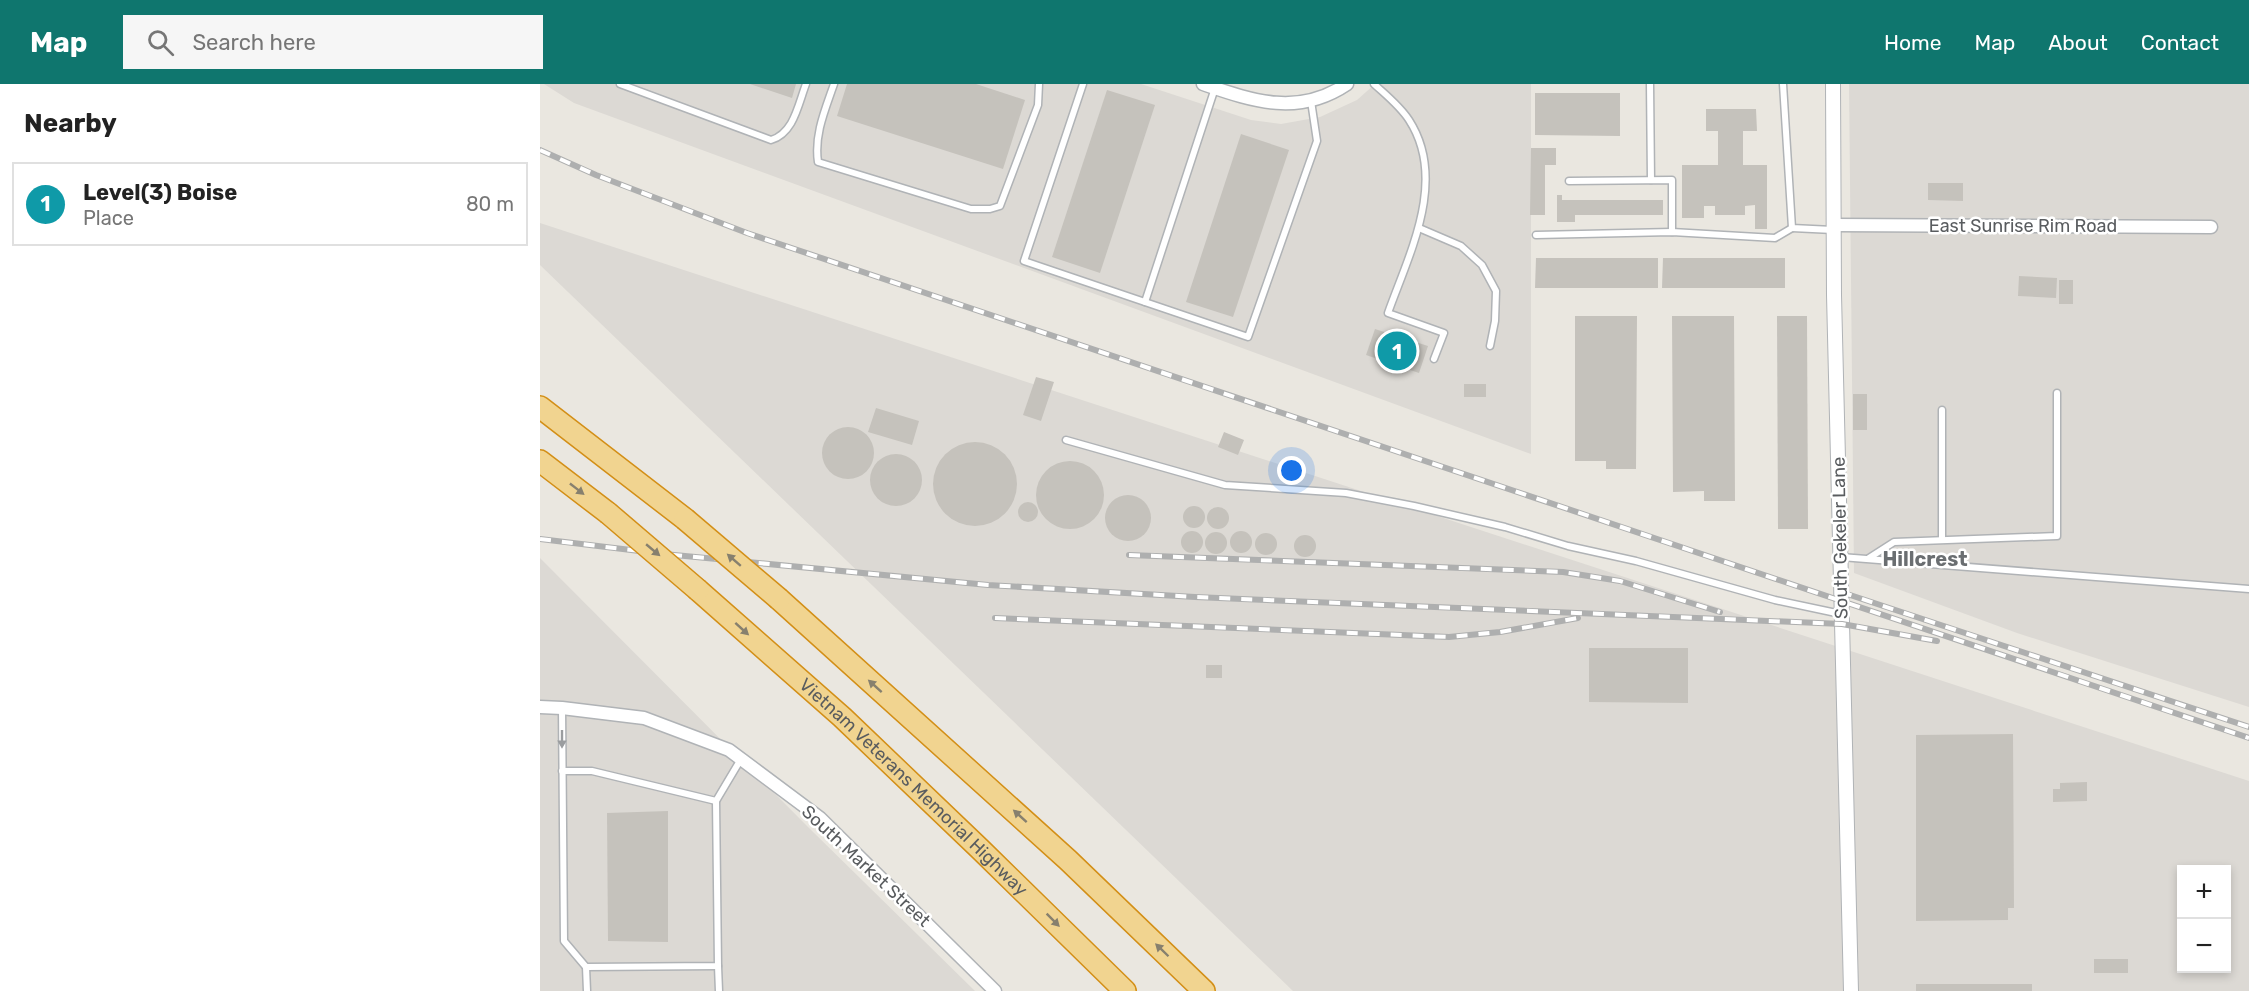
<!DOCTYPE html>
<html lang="en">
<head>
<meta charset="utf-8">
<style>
  :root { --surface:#fff; --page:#f6f6f6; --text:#222; --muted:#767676; --line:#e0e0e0; --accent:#0f766e }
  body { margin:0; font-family:Rubik,sans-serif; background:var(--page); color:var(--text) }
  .controls { position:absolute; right:18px; bottom:18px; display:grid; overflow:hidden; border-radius:0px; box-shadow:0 3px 9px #0003 }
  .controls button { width:54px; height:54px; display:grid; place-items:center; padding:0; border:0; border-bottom:2px solid var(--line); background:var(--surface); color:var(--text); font:30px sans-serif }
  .you { position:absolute; left:752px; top:387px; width:21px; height:21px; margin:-15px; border:4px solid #fff; border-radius:50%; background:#1a73e8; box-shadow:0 0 0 9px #1a73e833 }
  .badge { display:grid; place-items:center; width:39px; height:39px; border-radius:50%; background:var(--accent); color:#fff; font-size:20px; font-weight:700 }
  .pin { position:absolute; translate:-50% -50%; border:3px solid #fff; box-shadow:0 2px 6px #0006 }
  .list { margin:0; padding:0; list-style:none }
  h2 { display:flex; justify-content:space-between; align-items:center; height:78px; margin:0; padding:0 24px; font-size:26px }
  h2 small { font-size:20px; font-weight:400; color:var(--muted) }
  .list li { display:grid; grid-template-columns:39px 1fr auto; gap:18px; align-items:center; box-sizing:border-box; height:84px; margin:0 12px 12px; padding:0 12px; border:2px solid var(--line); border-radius:0px }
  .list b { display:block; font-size:22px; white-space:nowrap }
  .list p { margin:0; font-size:20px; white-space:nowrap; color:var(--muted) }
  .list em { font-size:20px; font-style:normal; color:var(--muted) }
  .icon { flex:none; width:33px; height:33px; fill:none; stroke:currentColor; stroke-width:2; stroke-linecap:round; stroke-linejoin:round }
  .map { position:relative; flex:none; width:1709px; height:907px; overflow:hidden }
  header { display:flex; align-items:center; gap:36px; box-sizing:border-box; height:84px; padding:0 30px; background:var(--accent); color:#fff }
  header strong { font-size:28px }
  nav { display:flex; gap:33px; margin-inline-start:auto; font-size:21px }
  .search { width:420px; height:54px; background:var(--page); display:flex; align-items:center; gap:15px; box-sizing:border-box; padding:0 21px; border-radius:0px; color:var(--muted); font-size:22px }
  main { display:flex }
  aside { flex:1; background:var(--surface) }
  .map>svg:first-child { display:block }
  .industrial { fill:#dcd9d4; fill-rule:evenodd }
  .building { fill:#c5c2bc }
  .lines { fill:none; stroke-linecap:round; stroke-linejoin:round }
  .service-casing { stroke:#b0b3b6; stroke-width:9 }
  .minor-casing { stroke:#b0b3b6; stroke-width:15 }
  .tertiary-casing { stroke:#b0b3b6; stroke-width:16 }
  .motorway-casing { stroke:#d38f17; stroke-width:24 }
  .service { stroke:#fff; stroke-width:6 }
  .minor { stroke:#fff; stroke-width:12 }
  .tertiary { stroke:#fff; stroke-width:14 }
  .motorway { stroke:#f1d490; stroke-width:21 }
  .rail-casing { stroke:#aeafaf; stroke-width:6 }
  .rail { stroke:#fff; stroke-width:4; stroke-dasharray:11; stroke-linecap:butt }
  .motorway-bridge-casing { stroke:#d38f17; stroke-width:24; stroke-linecap:butt }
  .motorway-bridge { stroke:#f1d490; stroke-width:21 }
  .oneway { fill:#87806e }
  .oneway2 { fill:#9b9d9f }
  .labels { text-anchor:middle; stroke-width:5; stroke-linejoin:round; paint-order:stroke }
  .street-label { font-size:18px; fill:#595c5f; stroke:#fff }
  .neighbourhood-label { font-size:20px; font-weight:bold; fill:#6a6e71; stroke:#fff }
</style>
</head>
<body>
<header>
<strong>Map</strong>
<div class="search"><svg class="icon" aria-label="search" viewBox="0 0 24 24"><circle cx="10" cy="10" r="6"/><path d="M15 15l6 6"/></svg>Search here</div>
<nav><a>Home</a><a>Map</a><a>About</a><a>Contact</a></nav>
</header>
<main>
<aside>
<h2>Nearby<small></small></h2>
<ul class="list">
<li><span class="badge" style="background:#0f9aa8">1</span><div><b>Level(3) Boise</b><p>Place</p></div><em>80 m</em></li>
</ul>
</aside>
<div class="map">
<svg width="1709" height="907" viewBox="0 0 1709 907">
  <rect width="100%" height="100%" fill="#eae7e0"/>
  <!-- industrial -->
  <g class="industrial">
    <path d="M4,0H601L711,36L741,40L780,33L817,16L835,0H991V370L34,19Z"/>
    <path d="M1309,0H1709V623L1477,549L1314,489Z"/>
    <path d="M0,139L1709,697V907H753L0,181ZM1642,786H1686V884H1642Z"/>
    <path d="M0,474L268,743L435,907H0Z"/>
  </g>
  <!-- building -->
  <g class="building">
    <path d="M210,0H256L252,14Z"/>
    <path d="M307,0H436L485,16L463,85L297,32Z"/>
    <path d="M567,6L615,21L560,189L512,173Z"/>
    <path d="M995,9H1080V52L995,51Z"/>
    <path d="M1166,25H1216L1217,47H1203V81H1227V145H1215V121L1205,122V131H1175V122H1164V134H1142V81H1178V47H1166Z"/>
    <path d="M701,50L749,66L693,233L646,218Z"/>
    <path d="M991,64H1016V81H1005V131H990Z"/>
    <path d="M1388,99H1423V117L1388,116Z"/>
    <path d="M1017,111H1022V116H1123V131H1035V138H1017Z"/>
    <path d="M996,174H1118V204H995Z"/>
    <path d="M1123,174H1245V204H1122Z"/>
    <path d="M1479,192L1517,194L1516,214L1478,212Z"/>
    <rect x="1519" y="196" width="14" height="24"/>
    <path d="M1035,232H1097L1096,385H1066V377H1035Z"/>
    <path d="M1132,232H1194L1195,417H1164V407L1133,408Z"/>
    <path d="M1237,232H1267L1268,445H1238Z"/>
    <path d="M835,245L888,262L879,289L826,271Z"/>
    <path d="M496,293L514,298L501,337L483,331Z"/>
    <rect x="924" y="300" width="22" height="13"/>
    <rect x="1313" y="310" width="14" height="36"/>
    <path d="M336,324L379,337L372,361L328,348Z"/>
    <circle cx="308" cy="369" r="26"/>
    <path d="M684,348L704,356L698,371L678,363Z"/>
    <circle cx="435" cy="400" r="42"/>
    <circle cx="356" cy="396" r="26"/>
    <circle cx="530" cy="411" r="34"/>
    <circle cx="588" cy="434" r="23"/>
    <circle cx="488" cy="428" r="10"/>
    <circle cx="654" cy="433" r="11"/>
    <circle cx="678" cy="434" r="11"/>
    <circle cx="701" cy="458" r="11"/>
    <circle cx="652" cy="458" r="11"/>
    <circle cx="676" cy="459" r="11"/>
    <circle cx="726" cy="460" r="11"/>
    <circle cx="765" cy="462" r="11"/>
    <path d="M1049,564H1148V619L1049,618Z"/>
    <rect x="666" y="581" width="16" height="13"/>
    <path d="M1473,650L1474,824H1468V836L1376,837V651Z"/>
    <path d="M1547,698V717L1513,718V705H1520V699Z"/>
    <path d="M128,727V858L68,857L67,729Z"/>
    <rect x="1554" y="875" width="34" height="14"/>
    <rect x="1376" y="900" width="116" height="7"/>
  </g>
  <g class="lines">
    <!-- service casing -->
    <g class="service-casing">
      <g id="service">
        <path d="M80,0L231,56C254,49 258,21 266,0"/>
        <path d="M294,0C285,26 274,51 278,78L431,125H450L460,122L498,21L499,0"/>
        <path d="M543,0L484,177L708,253L777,57L771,17"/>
        <path d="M834,0C846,11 860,22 869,36C908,96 869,170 848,229L904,249L894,275"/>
        <path d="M1110,0L1111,96"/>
        <path d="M1243,0L1252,144L1293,146"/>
        <path d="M1029,97L1132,96V148"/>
        <path d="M879,144L921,162L942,181L956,207L955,237L950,262"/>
        <path d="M996,151L1132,148L1235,154L1252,144"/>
        <path d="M605,218L675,4"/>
        <path d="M526,356L685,401L806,409L874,422L965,443L1028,462L1096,477L1235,516L1301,530"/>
        <path d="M1402,455V326"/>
        <path d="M1301,473L1709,505"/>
        <path d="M1329,474L1354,458L1517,452V309"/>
        <path d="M22,624L24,857L46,883L178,882L176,717L201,675"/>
        <path d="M22,687H52L176,717"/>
        <path d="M178,882L179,907"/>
        <path d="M46,883L47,907"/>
      </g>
    </g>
    <!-- minor casing -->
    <g class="minor-casing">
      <g id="minor">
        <path d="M663,0C713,17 758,33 807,0"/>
        <path d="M1294,141L1671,143"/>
        <path d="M0,623L22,624L104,634L189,666L280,734L455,907"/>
      </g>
    </g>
    <!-- tertiary casing -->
    <g class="tertiary-casing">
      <path id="tertiary" d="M1293,0L1294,211L1311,907"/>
    </g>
    <!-- motorway casing -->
    <g class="motorway-casing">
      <g id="motorway">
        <path d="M0,323L145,435"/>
        <path d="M0,377L68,429"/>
        <path id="s1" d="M158,506L302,633L440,765L585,907"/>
        <path d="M239,515L528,776L664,907"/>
      </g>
    </g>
    <!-- service -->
    <use href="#service" class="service"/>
    <!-- minor -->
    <use href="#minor" class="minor"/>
    <!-- tertiary -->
    <use href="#tertiary" class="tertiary"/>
    <!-- motorway -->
    <use href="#motorway" class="motorway"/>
    <!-- rail casing -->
    <g class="rail-casing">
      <g id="rail">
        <path d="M0,66L56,91L207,149L1709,654"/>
        <path d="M0,455L124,470L448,501L655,513L1302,540L1397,557"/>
        <path d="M589,471L1023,488L1080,497L1180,528"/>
        <path d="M1301,508L1709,643"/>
        <path d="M455,534L909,553L960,548L1038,534"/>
      </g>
    </g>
    <!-- rail -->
    <use href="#rail" class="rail"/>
    <!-- motorway-bridge casing -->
    <g class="motorway-bridge-casing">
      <g id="motorway-bridge">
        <path d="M68,429L158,506"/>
        <path d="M145,435L239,515"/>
      </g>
    </g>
    <!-- motorway-bridge -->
    <use href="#motorway-bridge" class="motorway-bridge"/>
  </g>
  <!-- one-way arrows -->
  <defs><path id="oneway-solid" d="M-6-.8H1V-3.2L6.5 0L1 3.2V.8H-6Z" transform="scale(1.5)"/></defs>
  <g class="oneway">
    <use href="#oneway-solid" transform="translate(37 405) rotate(38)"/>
    <use href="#oneway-solid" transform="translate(113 466) rotate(40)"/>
    <use href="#oneway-solid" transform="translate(194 476) rotate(-139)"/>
    <use href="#oneway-solid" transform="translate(202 545) rotate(42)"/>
    <use href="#oneway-solid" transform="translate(335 602) rotate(-138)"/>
    <use href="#oneway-solid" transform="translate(480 732) rotate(-138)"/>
    <use href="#oneway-solid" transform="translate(513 836) rotate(45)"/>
    <use href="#oneway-solid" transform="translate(622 866) rotate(-136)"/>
  </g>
  <use class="oneway2" href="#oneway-solid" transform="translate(22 655) rotate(90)"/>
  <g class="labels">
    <!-- street labels -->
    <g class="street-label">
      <text x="1483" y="148">East Sunrise Rim Road</text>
      <text transform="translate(1300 454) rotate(-91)" y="6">South Gekeler Lane</text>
      <text dy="6" stroke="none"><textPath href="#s1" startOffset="292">Vietnam Veterans Memorial Highway</textPath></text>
      <text transform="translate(326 782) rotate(43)" y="6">South Market Street</text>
    </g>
    <!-- neighbourhood labels -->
    <g class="neighbourhood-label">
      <text x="1385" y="482">Hillcrest</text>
    </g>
  </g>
</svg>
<div class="controls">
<button>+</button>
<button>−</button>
</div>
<div class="you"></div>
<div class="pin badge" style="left:857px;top:267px;background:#0f9aa8">1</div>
</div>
</main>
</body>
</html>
